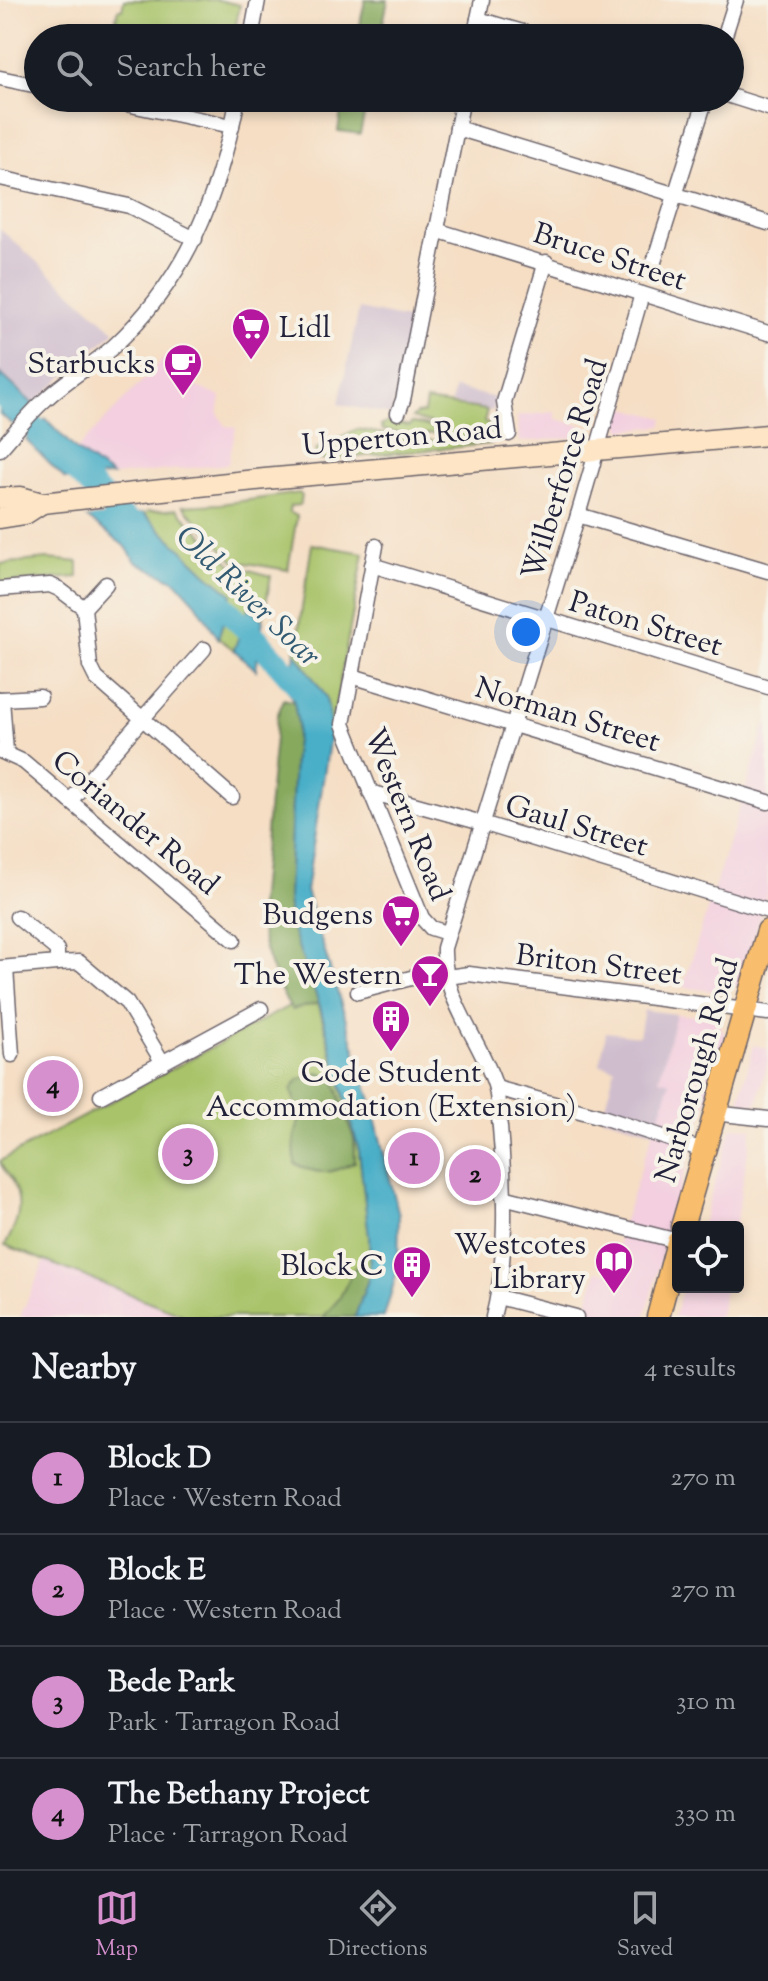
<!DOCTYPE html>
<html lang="en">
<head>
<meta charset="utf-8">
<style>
  :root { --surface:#171b24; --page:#242831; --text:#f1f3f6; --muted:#9ea1a6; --line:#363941; --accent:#d690ce }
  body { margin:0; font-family:"Sorts Mill Goudy",serif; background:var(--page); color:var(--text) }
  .controls { position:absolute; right:24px; bottom:24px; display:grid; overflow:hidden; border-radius:8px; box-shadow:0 4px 12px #0003 }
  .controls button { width:72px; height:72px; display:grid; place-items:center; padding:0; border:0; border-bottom:2px solid var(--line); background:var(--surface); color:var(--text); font:40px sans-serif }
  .you { position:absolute; left:526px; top:632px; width:28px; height:28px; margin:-20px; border:6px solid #fff; border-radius:50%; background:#1a73e8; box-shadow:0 0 0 12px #1a73e833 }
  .badge { display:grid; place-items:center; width:52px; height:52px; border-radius:50%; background:var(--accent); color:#111; font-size:26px; font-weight:700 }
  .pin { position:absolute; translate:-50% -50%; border:4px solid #fff; box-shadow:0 2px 8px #0006 }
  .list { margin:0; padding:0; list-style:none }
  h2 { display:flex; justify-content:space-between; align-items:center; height:104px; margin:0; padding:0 32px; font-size:34px }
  h2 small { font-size:26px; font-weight:400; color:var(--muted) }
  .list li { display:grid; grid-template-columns:52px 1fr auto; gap:24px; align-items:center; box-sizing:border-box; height:112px; padding:0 32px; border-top:2px solid var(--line) }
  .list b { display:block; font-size:30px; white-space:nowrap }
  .list p { margin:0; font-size:26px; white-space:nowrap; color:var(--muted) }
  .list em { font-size:26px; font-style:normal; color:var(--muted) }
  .icon { flex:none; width:44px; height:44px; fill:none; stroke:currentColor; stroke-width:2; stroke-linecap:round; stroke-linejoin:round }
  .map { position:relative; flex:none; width:768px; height:1317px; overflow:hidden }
  .search { position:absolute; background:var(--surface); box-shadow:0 4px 12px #0003; left:24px; right:24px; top:24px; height:88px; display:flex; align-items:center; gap:20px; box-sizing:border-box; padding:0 28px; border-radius:44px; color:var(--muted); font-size:30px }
  .sheet { height:552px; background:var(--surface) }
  nav { display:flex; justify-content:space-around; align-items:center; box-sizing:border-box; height:112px; border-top:2px solid var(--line); background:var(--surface); font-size:22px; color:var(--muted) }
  nav a { display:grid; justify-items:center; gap:4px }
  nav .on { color:var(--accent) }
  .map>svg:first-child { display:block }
  .built { fill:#f3cfdf }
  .industrial { fill:#cfbdce }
  .green { fill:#a8c369; stroke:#657252; stroke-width:2 }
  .forest { fill:#86a95d; stroke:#54664c; stroke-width:2 }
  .water { fill:#49afc8; stroke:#366882; stroke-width:2 }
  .pier { fill:#f5dec4 }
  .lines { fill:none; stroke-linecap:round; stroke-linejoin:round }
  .river { stroke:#49afc8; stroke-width:24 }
  .street-casing { stroke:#6c646b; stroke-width:17 }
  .secondary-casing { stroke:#6c646b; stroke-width:23 }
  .primary-casing { stroke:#6c646b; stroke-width:25 }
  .street { stroke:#fff; stroke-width:14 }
  .secondary { stroke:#fde5c5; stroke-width:20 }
  .primary { stroke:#f9be6d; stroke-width:22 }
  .labels { text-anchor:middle; stroke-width:8; stroke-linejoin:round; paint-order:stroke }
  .street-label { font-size:30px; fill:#22223b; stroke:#f7f3e8 }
  .poi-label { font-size:30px; fill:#22223b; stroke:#f7f3e8; text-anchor:end }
  .water-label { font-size:32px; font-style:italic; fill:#325a73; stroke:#f7f3e8 }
</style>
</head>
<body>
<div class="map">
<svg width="768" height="1317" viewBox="0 0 768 1317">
  <rect width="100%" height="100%" fill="#f7f3e8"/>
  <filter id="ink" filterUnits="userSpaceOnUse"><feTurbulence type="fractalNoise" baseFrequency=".0125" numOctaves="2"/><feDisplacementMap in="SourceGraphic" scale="16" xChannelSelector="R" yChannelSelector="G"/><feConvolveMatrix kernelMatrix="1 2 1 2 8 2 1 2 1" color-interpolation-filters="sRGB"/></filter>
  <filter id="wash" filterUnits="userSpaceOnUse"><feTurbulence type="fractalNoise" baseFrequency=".006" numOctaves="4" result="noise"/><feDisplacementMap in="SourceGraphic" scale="32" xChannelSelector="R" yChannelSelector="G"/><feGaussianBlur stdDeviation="1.8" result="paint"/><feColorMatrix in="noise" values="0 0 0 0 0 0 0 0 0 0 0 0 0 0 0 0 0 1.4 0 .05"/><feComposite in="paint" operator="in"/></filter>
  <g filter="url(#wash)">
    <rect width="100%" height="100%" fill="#f5dec4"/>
    <!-- built -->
    <g class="built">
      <path d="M168,354V358L198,387L221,397L218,414L226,426L236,428L228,464L112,476L76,450Z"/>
      <path d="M622,407L664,418L662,426L622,430L618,423Z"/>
      <path d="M555,412L556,419L593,428L590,436L520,442L517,416Z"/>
      <path d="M768,717V890L759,922L739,985L720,992L683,987Z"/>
      <path d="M676,1014L716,1018L726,1037L687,1164L645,1317H584L597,1271L610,1273L622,1227L669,1082L659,1079Z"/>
      <path d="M754,1045L768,1049V1061L757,1104L742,1103L740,1098Z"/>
      <path d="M732,1127L752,1128L735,1227H701Z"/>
      <path d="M45,1260L188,1317H20Z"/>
      <path d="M683,1287H725L720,1317H674Z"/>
    </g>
    <!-- industrial -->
    <g class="industrial">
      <path d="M0,229L115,331L33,404L0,373Z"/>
      <path d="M359,309L411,320L391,415L339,404Z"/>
      <path d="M455,388L496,398L493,411L451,403Z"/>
      <path d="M644,1010L676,1014L659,1079L670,1082L655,1132L602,1117L615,1068L600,1064L606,1032L639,1036Z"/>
    </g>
    <!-- green -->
    <g class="green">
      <path d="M124,0H218L240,5L233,38H117L118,31L114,30L118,9H122Z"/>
      <path d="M426,401L487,410L484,422L489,424L492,440L449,436L445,435L439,426L412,418L416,414L424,413Z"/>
      <path d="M388,422L410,426L411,423C420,424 433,426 439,433L417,435L383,430L381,426Z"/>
      <path d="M357,429L408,439L492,444L322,460L315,457L316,450Z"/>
      <path d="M299,493L302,496L300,505L290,506L289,512L297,516L288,570L234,561L183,506L220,504Z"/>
      <path d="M177,509L232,565L271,576L263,620L250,608L234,650L218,638L232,594L208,575L142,512Z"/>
      <path d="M312,544L364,553L331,729L326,697L295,652Z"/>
      <path d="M47,559L78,562V577L0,583V564Z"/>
      <path d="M315,992L359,1151L369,1237L370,1274L355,1317H188L5,1245C17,1225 24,1205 13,1183C9,1174 2,1170 0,1161Z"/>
    </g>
    <!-- forest -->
    <g class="forest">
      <path d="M365,0H388L380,38H357Z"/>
      <path d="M343,98H368L360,134L338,131Z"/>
      <path d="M284,699L294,702L298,725L294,757L288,898L291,927L319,1003L292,1010C275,984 262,947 258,916L277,716Z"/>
      <path d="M319,1073L334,1079L354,1139L355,1162C331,1174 320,1176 295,1164L294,1139L300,1117L291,1090L299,1079Z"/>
      <path d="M355,1267L370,1274L355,1317H323L339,1299Z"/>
    </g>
    <!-- water -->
    <g class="water">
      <path d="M0,373L33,404L12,424L0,414Z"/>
      <path d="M46,419L76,450L112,476L65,479L26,440Z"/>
      <path d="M142,512L208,575L232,594L218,638L196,603L176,581L136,562L126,547L86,517Z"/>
      <path d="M249,607L263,620L256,670L234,650Z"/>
      <path d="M295,652L326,697L331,729L306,891L370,1097L399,1215L398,1269L384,1317H355L370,1274L369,1237L359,1151L319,1003L291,927L288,898L294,757L298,725L294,702L289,691Z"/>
    </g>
    <!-- pier -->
    <path class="pier" d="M142,508L148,512L82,518L85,513Z"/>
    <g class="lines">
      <!-- river -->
      <g class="river">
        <path d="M0,393L119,514L143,535"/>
        <path d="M204,588L257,639L311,700"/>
      </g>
    </g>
  </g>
  <g filter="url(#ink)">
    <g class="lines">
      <!-- street casing -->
      <g class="street-casing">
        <g id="street">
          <path d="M478,19L543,38"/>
          <path d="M251,38L258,0"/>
          <path d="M474,38L482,0"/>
          <path d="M724,38L736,0"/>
          <path d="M0,78L38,86"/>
          <path d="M730,96L768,108"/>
          <path d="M97,98L232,126"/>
          <path d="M457,128L768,223"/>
          <path d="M0,178L129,206L195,239"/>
          <path d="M436,230L768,333"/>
          <path d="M652,268L706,98"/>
          <path d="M398,413L403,400L463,98"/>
          <path d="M509,434L504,402L546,262"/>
          <path d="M0,449C15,432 29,414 46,399C67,379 93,365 114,346C189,276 218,196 238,98"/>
          <path d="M578,515L768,571"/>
          <path d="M376,546L343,724L422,918L431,928L447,933"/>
          <path d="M372,565L768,687"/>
          <path d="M0,589L50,585L59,589L84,608L90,666L96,678L232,797"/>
          <path d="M84,608L106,584"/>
          <path d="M352,676L768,802"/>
          <path d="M0,699L40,697"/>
          <path d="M2,699L6,752"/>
          <path d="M0,751L24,762L234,940"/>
          <path d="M370,792L482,823L768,911"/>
          <path d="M70,801L204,649"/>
          <path d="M17,917L57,950V963L79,962L127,1003L163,1063"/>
          <path d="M0,968L57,963"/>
          <path d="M6,968L12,1055"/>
          <path d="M447,977L469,974L768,1013"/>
          <path d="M358,992L445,969"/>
          <path d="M496,1088L602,1117L703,1150"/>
          <path d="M101,1096L261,1009"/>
          <path d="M714,1113L768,1119"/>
          <path d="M503,1197L678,1241"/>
          <path d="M498,1297L576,1317"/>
          <path d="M493,1317C508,1259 505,1187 500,1127C498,1114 499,1098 495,1085C480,1039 442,998 444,948L578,515L642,294"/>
        </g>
      </g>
      <!-- secondary casing -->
      <g class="secondary-casing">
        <g id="secondary">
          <path d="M0,498L21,497L42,503L265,479L768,435"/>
          <path d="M0,518L25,514L42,503"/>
        </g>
      </g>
      <!-- primary casing -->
      <g class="primary-casing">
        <g id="primary">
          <path d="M682,1227L768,931"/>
          <path d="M658,1317L678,1242"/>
        </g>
      </g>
      <!-- street -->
      <use href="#street" class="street"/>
      <!-- secondary -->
      <use href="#secondary" class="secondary"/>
      <!-- primary -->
      <use href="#primary" class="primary"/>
    </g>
  </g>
  <!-- icons -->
  <defs>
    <g id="supermarket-pin" transform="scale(2)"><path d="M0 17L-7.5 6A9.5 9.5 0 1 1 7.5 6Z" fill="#b5179e" stroke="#f7f3e8"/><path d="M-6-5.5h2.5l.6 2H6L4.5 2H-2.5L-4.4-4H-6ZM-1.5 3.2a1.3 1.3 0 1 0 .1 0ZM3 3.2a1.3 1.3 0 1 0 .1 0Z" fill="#fff"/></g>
    <g id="cafe-pin" transform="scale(2)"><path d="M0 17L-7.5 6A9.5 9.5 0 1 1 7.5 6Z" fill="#b5179e" stroke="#f7f3e8"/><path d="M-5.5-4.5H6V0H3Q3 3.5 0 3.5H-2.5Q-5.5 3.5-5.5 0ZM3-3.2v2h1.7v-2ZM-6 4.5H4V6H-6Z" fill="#fff"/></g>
    <g id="bar-pin" transform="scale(2)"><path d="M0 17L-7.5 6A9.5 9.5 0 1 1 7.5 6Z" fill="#b5179e" stroke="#f7f3e8"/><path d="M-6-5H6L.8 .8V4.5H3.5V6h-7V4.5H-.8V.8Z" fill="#fff"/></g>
    <g id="building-pin" transform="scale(2)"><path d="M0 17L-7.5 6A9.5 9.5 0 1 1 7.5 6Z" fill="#b5179e" stroke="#f7f3e8"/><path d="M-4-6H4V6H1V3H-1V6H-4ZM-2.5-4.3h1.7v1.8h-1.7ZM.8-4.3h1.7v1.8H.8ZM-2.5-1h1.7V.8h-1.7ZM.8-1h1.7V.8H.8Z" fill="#fff"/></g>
    <g id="library-pin" transform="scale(2)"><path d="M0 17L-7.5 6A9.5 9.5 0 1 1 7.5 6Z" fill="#b5179e" stroke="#f7f3e8"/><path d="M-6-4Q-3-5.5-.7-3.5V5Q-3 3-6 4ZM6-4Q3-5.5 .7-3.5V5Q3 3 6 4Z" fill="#fff"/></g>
  </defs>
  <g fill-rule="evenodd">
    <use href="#supermarket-pin" x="251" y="327"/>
    <use href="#cafe-pin" x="183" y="363"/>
    <use href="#supermarket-pin" x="401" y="914"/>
    <use href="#bar-pin" x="430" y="974"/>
    <use href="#building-pin" x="391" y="1019"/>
    <use href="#library-pin" x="614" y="1261"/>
    <use href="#building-pin" x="412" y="1265"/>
  </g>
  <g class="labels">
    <!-- street labels -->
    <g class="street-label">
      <text transform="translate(610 256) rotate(18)" y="10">Bruce Street</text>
      <text transform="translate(402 436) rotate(-5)" y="10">Upperton Road</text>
      <text transform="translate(564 469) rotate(-73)" y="10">Wilberforce Road</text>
      <text transform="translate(646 623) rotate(17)" y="10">Paton Street</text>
      <text transform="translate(568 714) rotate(17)" y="10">Norman Street</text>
      <text transform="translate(408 814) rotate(68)" y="10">Western Road</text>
      <text transform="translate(136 822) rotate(40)" y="10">Coriander Road</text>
      <text transform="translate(577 825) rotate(17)" y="10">Gaul Street</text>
      <text transform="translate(599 964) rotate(7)" y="10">Briton Street</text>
      <text transform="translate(696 1070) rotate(-74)" y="10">Narborough Road</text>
    </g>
    <!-- poi labels -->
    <g class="poi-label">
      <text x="279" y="337" text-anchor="start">Lidl</text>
      <text x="155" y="373">Starbucks</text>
      <text x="373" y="924">Budgens</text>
      <text x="402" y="984">The Western</text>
      <text x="391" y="1082" text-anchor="middle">Code Student<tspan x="391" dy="34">Accommodation (Extension)</tspan></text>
      <text x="586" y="1254">Westcotes<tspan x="586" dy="34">Library</tspan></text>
      <text x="384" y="1275">Block C</text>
    </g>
    <!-- water labels -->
    <g class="water-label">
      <text transform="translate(249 595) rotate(44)" y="11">Old River Soar</text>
    </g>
  </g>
</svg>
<div class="controls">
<button><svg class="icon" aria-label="locate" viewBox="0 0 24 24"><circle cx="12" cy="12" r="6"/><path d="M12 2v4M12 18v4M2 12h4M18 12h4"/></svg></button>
</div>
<div class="you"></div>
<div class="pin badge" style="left:414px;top:1158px">1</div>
<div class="pin badge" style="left:475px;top:1175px">2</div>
<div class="pin badge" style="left:188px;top:1154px">3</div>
<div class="pin badge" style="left:53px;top:1086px">4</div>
<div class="search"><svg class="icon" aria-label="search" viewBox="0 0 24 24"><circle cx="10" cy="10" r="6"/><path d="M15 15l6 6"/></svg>Search here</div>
</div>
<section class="sheet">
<h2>Nearby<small>4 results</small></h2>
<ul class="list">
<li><span class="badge">1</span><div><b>Block D</b><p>Place · Western Road</p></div><em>270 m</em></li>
<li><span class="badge">2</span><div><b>Block E</b><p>Place · Western Road</p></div><em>270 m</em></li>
<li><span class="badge">3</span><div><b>Bede Park</b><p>Park · Tarragon Road</p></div><em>310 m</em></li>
<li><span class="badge">4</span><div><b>The Bethany Project</b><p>Place · Tarragon Road</p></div><em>330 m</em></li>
</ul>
</section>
<nav>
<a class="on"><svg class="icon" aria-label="map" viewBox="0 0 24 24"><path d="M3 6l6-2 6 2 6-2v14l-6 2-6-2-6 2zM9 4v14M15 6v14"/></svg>Map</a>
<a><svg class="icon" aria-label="directions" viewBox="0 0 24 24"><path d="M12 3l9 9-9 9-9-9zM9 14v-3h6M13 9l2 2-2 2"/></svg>Directions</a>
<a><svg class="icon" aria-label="saved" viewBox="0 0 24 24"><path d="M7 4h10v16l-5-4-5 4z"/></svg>Saved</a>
</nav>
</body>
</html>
